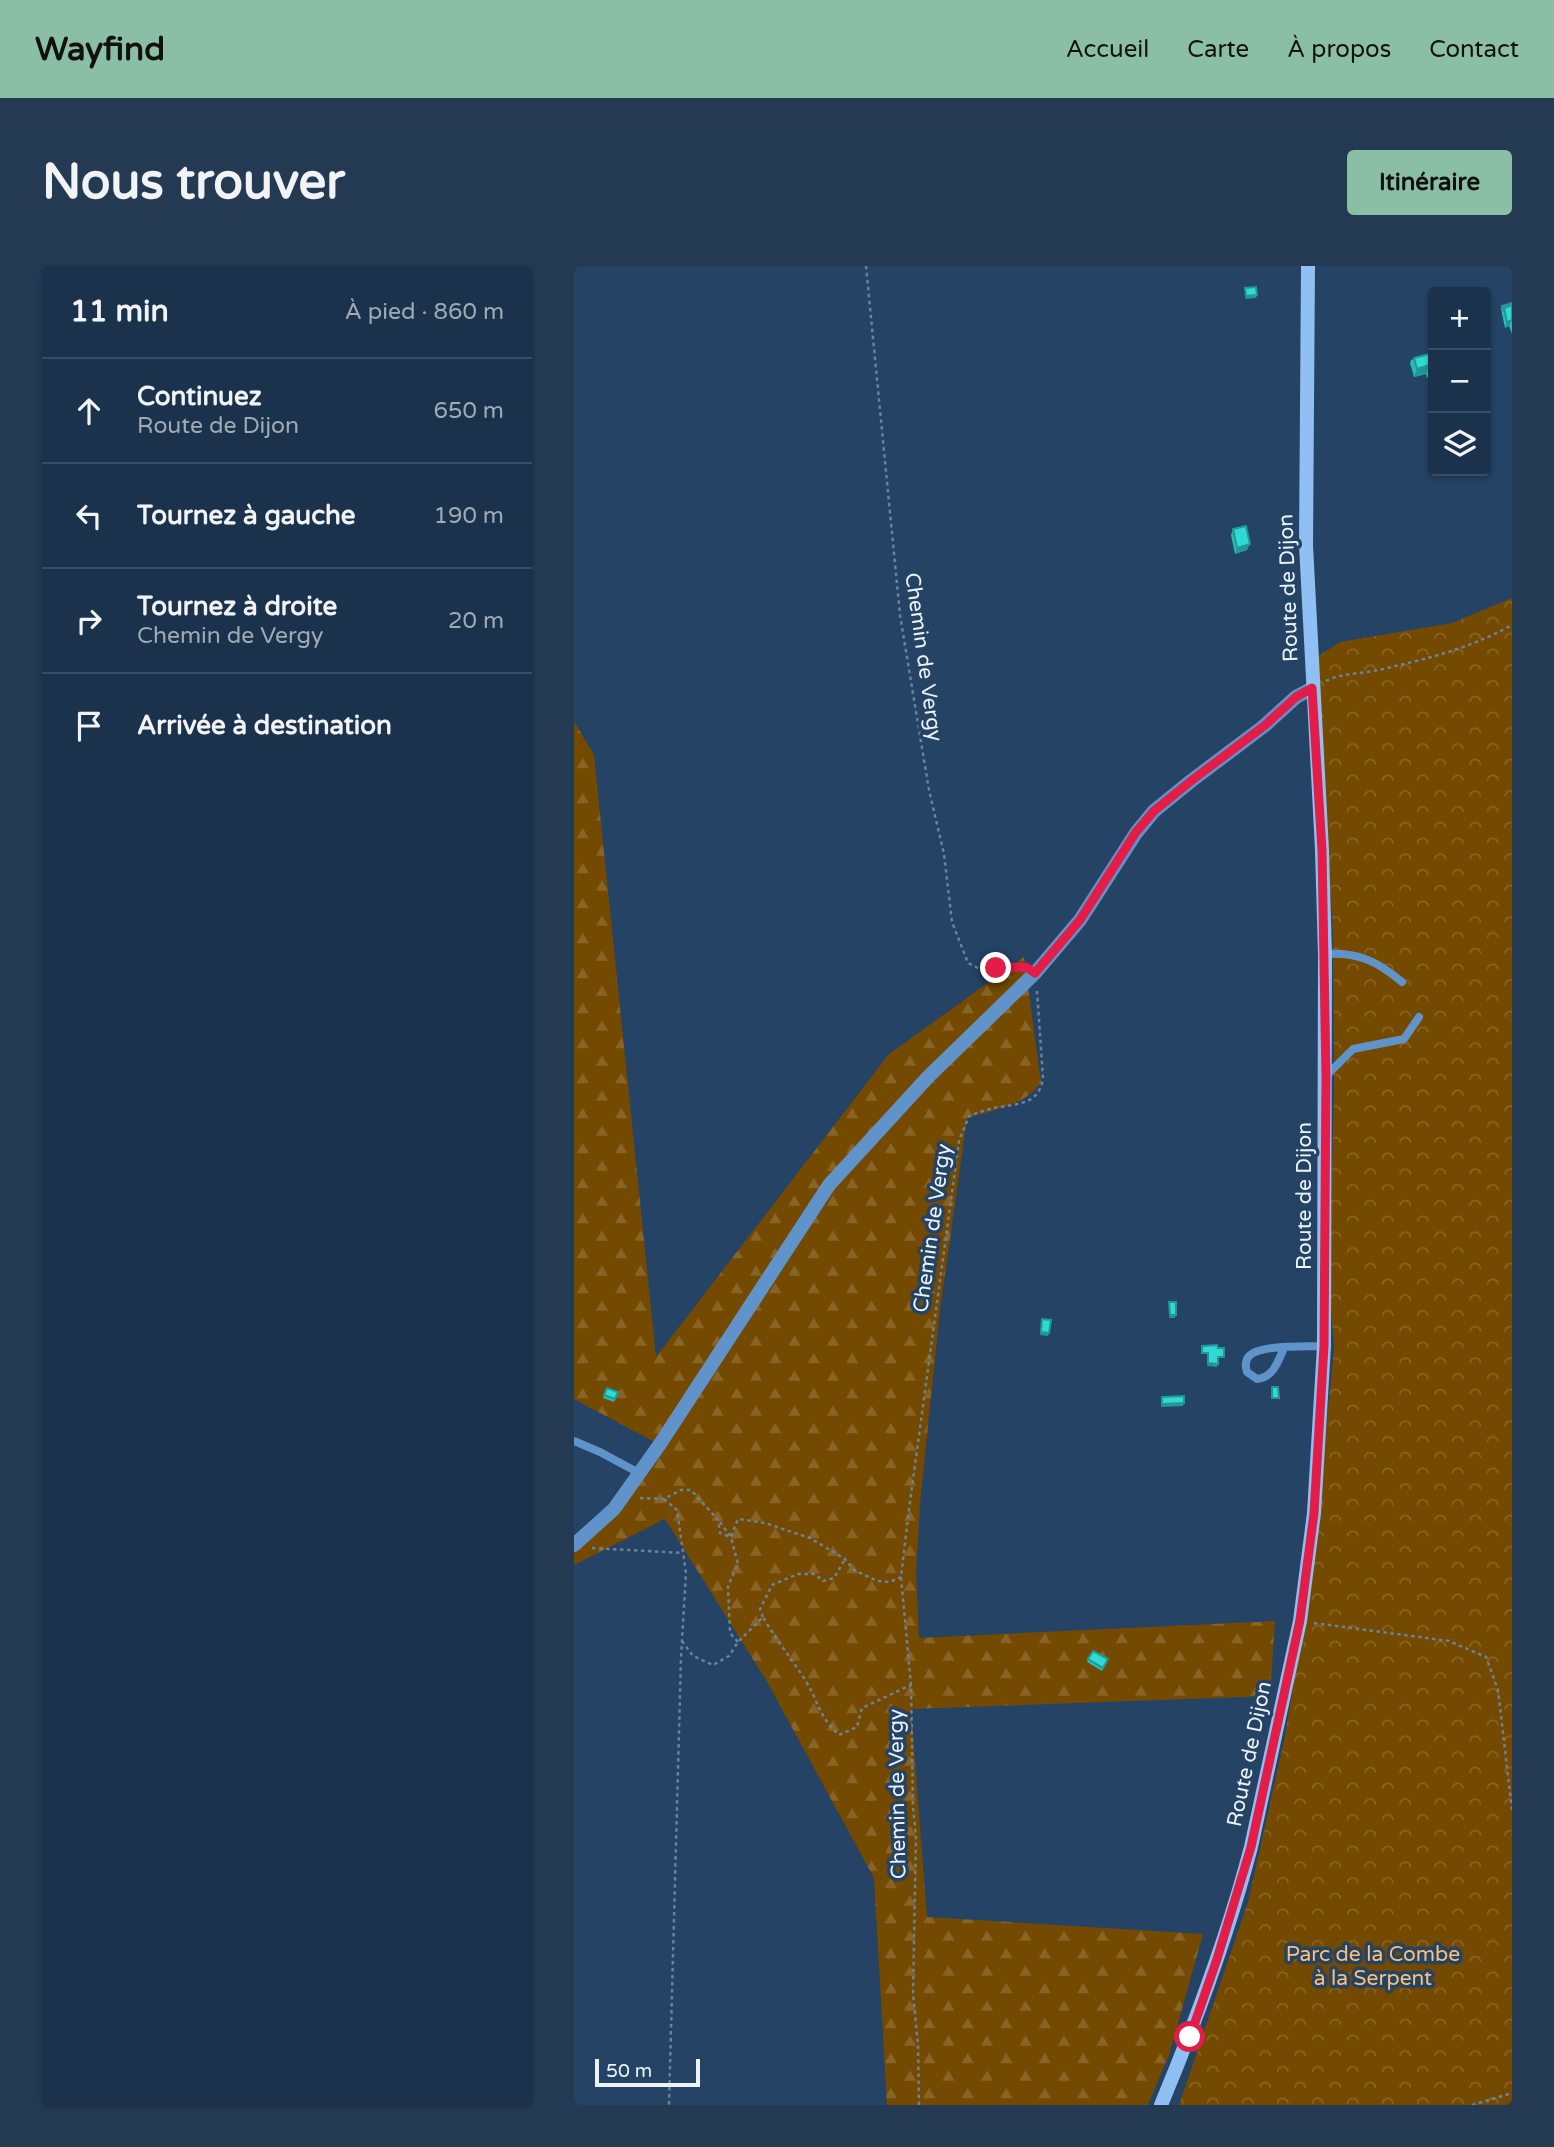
<!DOCTYPE html>
<html lang="fr">
<head>
<meta charset="utf-8">
<style>
  :root { --surface:#1b324c; --page:#243a53; --text:#f1f3f6; --muted:#a0aab5; --line:#394d64; --accent:#8abfa5 }
  body { margin:0; font-family:"Varela Round",sans-serif; background:var(--page); color:var(--text) }
  .controls { position:absolute; right:21px; top:21px; display:grid; overflow:hidden; border-radius:7px; box-shadow:0 2px 5px #0004 }
  .controls button { width:63px; height:63px; display:grid; place-items:center; padding:0; border:0; border-bottom:2px solid var(--line); background:var(--surface); color:var(--text); font:35px sans-serif }
  .scale { position:absolute; left:21px; bottom:18px; width:105px; box-sizing:border-box; padding-left:7px; border:4px solid #ebf3fb; border-top:0; font-size:19px; line-height:24px; white-space:nowrap; color:#ebf3fb; -webkit-text-stroke:5px #244365; paint-order:stroke }
  .stop { position:absolute; width:21px; height:21px; margin:-16px; border:5px solid #e11d48; border-radius:50%; background:#fff }
  .stop.end { background:#e11d48; border-color:#fff; box-shadow:0 2px 7px #0008 }
  .list { margin:0; padding:0; list-style:none }
  h2 { display:flex; justify-content:space-between; align-items:center; height:91px; margin:0; padding:0 28px; font-size:30px }
  h2 small { font-size:23px; font-weight:400; color:var(--muted) }
  .list li { display:grid; grid-template-columns:46px 1fr auto; gap:21px; align-items:center; box-sizing:border-box; height:105px; padding:0 28px; border-top:2px solid var(--line) }
  .list b { display:block; font-size:26px; white-space:nowrap }
  .list p { margin:0; font-size:23px; white-space:nowrap; color:var(--muted) }
  .list em { font-size:23px; font-style:normal; color:var(--muted) }
  .icon { flex:none; width:38px; height:38px; fill:none; stroke:currentColor; stroke-width:2; stroke-linecap:round; stroke-linejoin:round }
  .map { position:relative; flex:none; width:938px; height:1839px; overflow:hidden; border-radius:7px }
  header { display:flex; align-items:center; gap:42px; box-sizing:border-box; height:98px; padding:0 35px; background:var(--accent); color:#111 }
  header strong { font-size:33px }
  nav { display:flex; gap:38px; margin-inline-start:auto; font-size:24px }
  .intro { display:flex; align-items:center; justify-content:space-between; box-sizing:border-box; height:168px; padding:0 42px }
  h1 { margin:0; font-size:49px }
  .button { padding:18px 32px; border-radius:7px; background:var(--accent); color:#111; font-size:24px; font-weight:700 }
  main { display:flex; gap:42px; padding:0 42px }
  aside { flex:1; background:var(--surface); border-radius:7px; box-shadow:0 2px 5px #0004 }
  .map>svg:first-child { display:block }
  .forest { fill:url(#forest-firs) }
  .park { fill:url(#park-crowns) }
  .lines { fill:none; stroke-linecap:round; stroke-linejoin:round }
  .path { stroke:#6c829b; stroke-width:2.5; stroke-dasharray:3.5 3.5; stroke-linecap:butt }
  .service { stroke:#6093ca; stroke-width:8 }
  .minor { stroke:#6093ca; stroke-width:14 }
  .secondary { stroke:#8fbff3; stroke-width:14 }
  .wall { fill:#2abbb6 }
  .shaded-wall { fill:#229894 }
  .building { fill:#31d9d4; stroke:#229894; stroke-width:2 }
  .route { stroke:#e11d48; stroke-width:9 }
  .labels { text-anchor:middle; stroke-width:7; stroke-linejoin:round; paint-order:stroke }
  .street-label { font-size:21px; fill:#ebf3fb; stroke:#244365 }
  .park-label { font-size:21px; fill:#fcc075; stroke:#244365 }
</style>
</head>
<body>
<header>
<strong>Wayfind</strong>
<nav><a>Accueil</a><a>Carte</a><a>À propos</a><a>Contact</a></nav>
</header>
<div class="intro"><h1>Nous trouver</h1><a class="button">Itinéraire</a></div>
<main>
<aside>
<h2>11 min<small>À pied · 860 m</small></h2>
<ul class="list">
<li><svg class="icon" aria-label="ahead" viewBox="0 0 24 24"><path d="M12 20V5M6 11l6-6 6 6"/></svg><div><b>Continuez</b><p>Route de Dijon</p></div><em>650 m</em></li>
<li><svg class="icon" aria-label="left" viewBox="0 0 24 24"><path d="M17 20v-9H6M10 6l-5 5 5 5"/></svg><div><b>Tournez à gauche</b></div><em>190 m</em></li>
<li><svg class="icon" aria-label="right" viewBox="0 0 24 24"><path d="M7 20v-9h11M14 6l5 5-5 5"/></svg><div><b>Tournez à droite</b><p>Chemin de Vergy</p></div><em>20 m</em></li>
<li><svg class="icon" aria-label="arrive" viewBox="0 0 24 24"><path d="M6 21V4h12l-3 4 3 4H6"/></svg><div><b>Arrivée à destination</b></div></li>
</ul>
</aside>
<div class="map">
<svg width="938" height="1839" viewBox="0 0 938 1839">
  <defs>
    <pattern id="forest-firs" width="22" height="20" patternUnits="userSpaceOnUse" patternTransform="scale(1.75)"><rect width="22" height="20" fill="#744900"/><path d="M5 1l3.5 6h-7zM16 11l3.5 6h-7z" fill="#886426"/></pattern>
    <pattern id="park-crowns" width="20" height="18" patternUnits="userSpaceOnUse" patternTransform="scale(1.75)"><rect width="20" height="18" fill="#744900"/><path d="M2 6a3 3 0 1 1 6 0M12 15a3 3 0 1 1 6 0" fill="none" stroke="#886426"/></pattern>
  </defs>
  <rect width="100%" height="100%" fill="#244365"/>
  <!-- forest -->
  <path class="forest" d="M0,455L20,489L82,1091L315,788L450,691L467,816C451,840 419,844 393,852L366,1044L346,1237L342,1306L345,1372L701,1355L696,1430L337,1443L353,1651L629,1668L595,1789L574,1839H313L300,1612L192,1414L91,1253L0,1299V1279L86,1179L0,1133Z"/>
  <!-- park -->
  <path class="park" d="M938,332V1839H605L674,1636L710,1475L738,1310L760,1082L755,1014L760,827L759,670L743,391L766,376L878,357Z"/>
  <g class="lines">
    <!-- path -->
    <g class="path">
      <path d="M292,0L326,349L355,524L370,588L378,656L394,697L406,703L446,701"/>
      <path d="M752,415C767,407 787,408 805,404C855,392 892,384 938,359"/>
      <path d="M66,1232L90,1233L107,1224H117L144,1254L146,1267L157,1271L164,1253L191,1257L236,1272L271,1293L280,1304L303,1315L316,1316L327,1311"/>
      <path d="M90,1233L103,1244L112,1307L107,1391L95,1839"/>
      <path d="M146,1256L157,1271L164,1298L154,1320L156,1367L164,1376"/>
      <path d="M18,1282L109,1287"/>
      <path d="M189,1351L186,1343L198,1319L224,1308H241L249,1315L260,1312L271,1293"/>
      <path d="M740,1357L875,1375L912,1391L924,1424L938,1544"/>
      <path d="M108,1375L119,1390L139,1399L155,1390L164,1376L189,1351C202,1374 219,1394 233,1417C245,1437 245,1451 265,1469L283,1461L288,1442L337,1419"/>
      <path d="M345,1839L344,1779L339,1728L342,1571L339,1541L337,1419L327,1311L335,1243L385,875L395,850C402,847 409,845 416,843C438,837 465,842 469,812L463,725"/>
      <path d="M898,1839L938,1827"/>
    </g>
    <!-- service -->
    <g class="service">
      <path d="M751,688C784,686 803,695 828,716"/>
      <path d="M752,810L779,783L830,773L845,751"/>
      <path d="M710,1082C704,1095 700,1111 683,1113L673,1106C671,1100 671,1095 675,1090C687,1078 734,1081 750,1080"/>
      <path d="M0,1175L26,1186L65,1207"/>
    </g>
    <!-- minor -->
    <path class="minor" d="M0,1279L40,1243L86,1178L255,919L354,811L461,707L478,687L506,654L562,567L580,545L617,515L690,460L722,431L739,422"/>
    <!-- secondary -->
    <path class="secondary" d="M587,1839C622,1755 654,1669 677,1581L726,1355L740,1247L750,1080L751,688L748,584L732,279L734,0"/>
  </g>
  <!-- wall -->
  <g class="wall">
    <path d="M938,37V68L935,60L931,62L927,43L928,40Z"/>
    <path d="M859,87V110L853,112L852,108L840,111L836,97L837,94L840,93V92Z"/>
    <path d="M659,263L673,284L661,288L657,269Z"/>
    <path d="M33,1122L44,1126L40,1136L29,1132Z"/>
    <path d="M514,1393L533,1396L528,1405L513,1396Z"/>
  </g>
  <!-- shaded-wall -->
  <g class="shaded-wall">
    <path d="M683,29L682,32L671,33L672,30Z"/>
    <path d="M938,54L935,60L931,62L933,56Z"/>
    <path d="M855,99L852,108L840,111L843,103Z"/>
    <path d="M859,102V110L853,112L857,103Z"/>
    <path d="M676,278L673,284L661,288L663,282Z"/>
    <path d="M596,1049H602L601,1052H595Z"/>
    <path d="M467,1066L475,1067L474,1070L466,1069Z"/>
    <path d="M634,1097L644,1098L643,1101L633,1100Z"/>
    <path d="M610,1137L609,1140L587,1141L588,1138Z"/>
  </g>
  <!-- building -->
  <g class="building">
    <path d="M682,21L683,29L672,30L671,22Z"/>
    <path d="M938,37V39L930,42L929,44L928,40Z"/>
    <path d="M938,39V55V54L933,56L930,42Z"/>
    <path d="M859,87V102L857,103L855,99L843,103L840,92Z"/>
    <path d="M672,260L676,278L663,282L659,263Z"/>
    <path d="M595,1036H602V1049H596Z"/>
    <path d="M468,1053L477,1054L475,1067L467,1066Z"/>
    <path d="M643,1079L644,1082H650V1091H644V1098L634,1097V1087H628V1080Z"/>
    <path d="M698,1121H704L705,1132H698Z"/>
    <path d="M33,1122L44,1126L41,1133L30,1129Z"/>
    <path d="M610,1130V1137L588,1138V1131Z"/>
    <path d="M519,1385L534,1393L529,1402L514,1393Z"/>
  </g>
  <g class="lines">
    <!-- route -->
    <path class="route" d="M422,702L452,701L461,707L506,654L562,566L580,545L617,515L690,460L722,431L738,422L748,584L752,810L750,1080L740,1247L726,1354L677,1581L643,1693L616,1771"/>
  </g>
  <g class="labels">
    <!-- street labels -->
    <g class="street-label">
      <text transform="translate(714 322) rotate(-92)" y="7">Route de Dijon</text>
      <text transform="translate(350 391) rotate(82)" y="7">Chemin de Vergy</text>
      <text transform="translate(730 930) rotate(-90)" y="7">Route de Dijon</text>
      <text transform="translate(358 962) rotate(-82)" y="7">Chemin de Vergy</text>
      <text transform="translate(675 1488) rotate(-78)" y="7">Route de Dijon</text>
      <text transform="translate(323 1528) rotate(-91)" y="7">Chemin de Vergy</text>
    </g>
    <!-- park labels -->
    <g class="park-label">
      <text x="799" y="1695">Parc de la Combe<tspan x="799" dy="24">à la Serpent</tspan></text>
    </g>
  </g>
</svg>
<div class="controls">
<button>+</button>
<button>−</button>
<button><svg class="icon" aria-label="layers" viewBox="0 0 24 24"><path d="M12 4l9 5-9 5-9-5zM3 14l9 5 9-5"/></svg></button>
</div>
<div class="scale">50 m</div>
<div class="stop" style="left:616px;top:1771px"></div>
<div class="stop end" style="left:422px;top:702px"></div>
</div>
</main>
</body>
</html>
